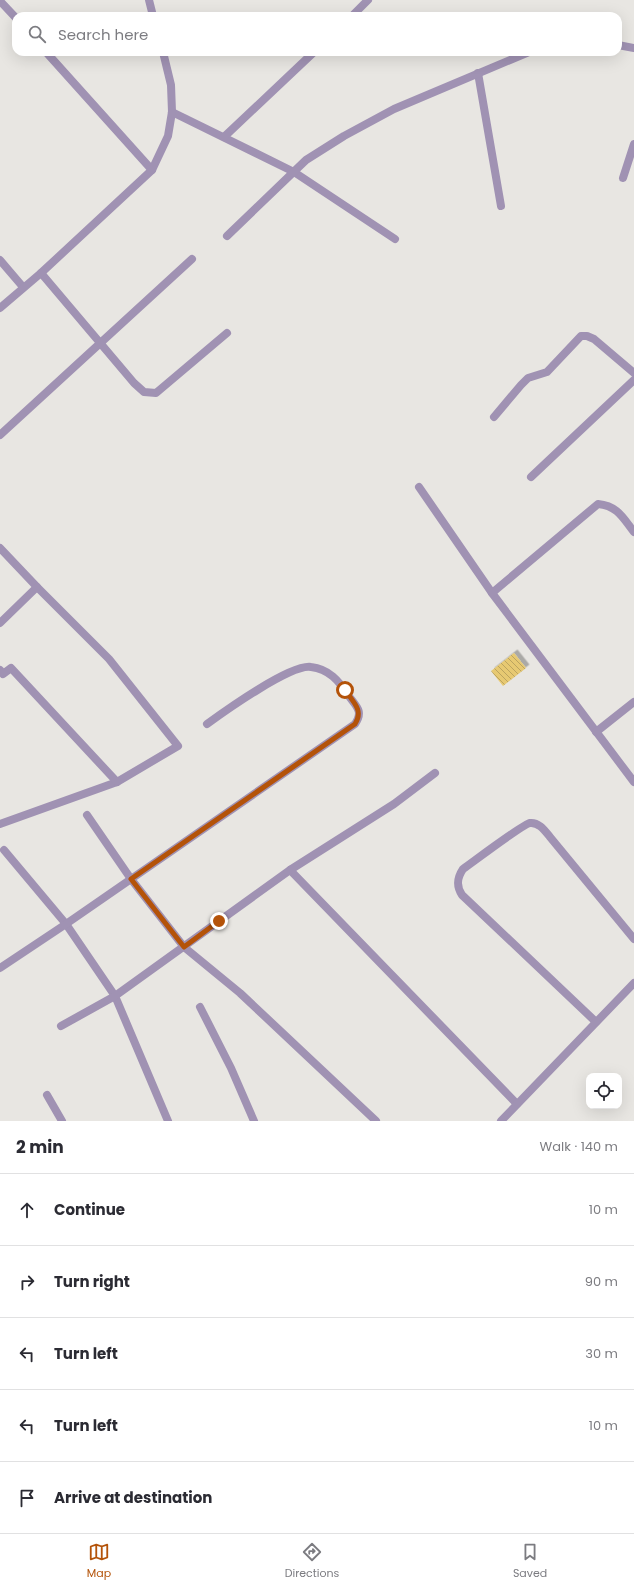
<!DOCTYPE html>
<html lang="en">
<head>
<meta charset="utf-8">
<style>
  :root { --surface:#fff; --page:#f7f7f7; --text:#2b2b33; --muted:#7c7c81; --line:#e1e1e2; --accent:#b45309 }
  body { margin:0; font-family:Poppins,sans-serif; background:var(--page); color:var(--text) }
  .controls { position:absolute; right:12px; bottom:12px; display:grid; overflow:hidden; border-radius:8px; box-shadow:0 4px 16px #0002 }
  .controls button { width:36px; height:36px; display:grid; place-items:center; padding:0; border:0; border-bottom:1px solid var(--line); background:var(--surface); color:var(--text); font:20px sans-serif }
  .stop { position:absolute; width:12px; height:12px; margin:-9px; border:3px solid #b45309; border-radius:50%; background:#fff }
  .stop.end { background:#b45309; border-color:#fff; box-shadow:0 1px 4px #0008 }
  .list { margin:0; padding:0; list-style:none }
  h2 { display:flex; justify-content:space-between; align-items:center; height:52px; margin:0; padding:0 16px; font-size:17px }
  h2 small { font-size:13px; font-weight:400; color:var(--muted) }
  .list li { display:grid; grid-template-columns:26px 1fr auto; gap:12px; align-items:center; box-sizing:border-box; height:72px; padding:0 16px; border-top:1px solid var(--line) }
  .list b { display:block; font-size:15px; white-space:nowrap }
  .list em { font-size:13px; font-style:normal; color:var(--muted) }
  .icon { flex:none; width:22px; height:22px; fill:none; stroke:currentColor; stroke-width:2; stroke-linecap:round; stroke-linejoin:round }
  .map { position:relative; flex:none; width:634px; height:1121px; overflow:hidden }
  .search { position:absolute; background:var(--surface); box-shadow:0 4px 16px #0002; left:12px; right:12px; top:12px; height:44px; display:flex; align-items:center; gap:10px; box-sizing:border-box; padding:0 14px; border-radius:12px; color:var(--muted); font-size:15px }
  .sheet { height:412px; background:var(--surface) }
  nav { display:flex; justify-content:space-around; align-items:center; box-sizing:border-box; height:56px; border-top:1px solid var(--line); background:var(--surface); font-size:11px; color:var(--muted) }
  nav a { display:grid; justify-items:center; gap:2px }
  nav .on { color:var(--accent) }
  .map>svg:first-child { display:block }
  .building { fill:url(#building-back-hatch); filter:url(#shadow) }
  .lines { fill:none; stroke-linecap:round; stroke-linejoin:round }
  .street { stroke:#a092b3; stroke-width:8 }
  .route { stroke:#b45309; stroke-width:5 }
</style>
</head>
<body>
<div class="map">
<svg width="634" height="1121" viewBox="0 0 634 1121">
  <defs>
    <pattern id="building-back-hatch" width="6" height="6" patternUnits="userSpaceOnUse"><rect width="6" height="6" fill="#e7c972"/><path d="M-1 5l2 2M0 0l6 6M5-1l2 2" fill="none" stroke="#bca45f"/></pattern>
    <filter id="shadow"><feDropShadow dx="3.5" dy="-3.5" stdDeviation="0" flood-color="#0004"/></filter>
  </defs>
  <rect width="100%" height="100%" fill="#e8e6e2"/>
  <!-- building -->
  <path class="building" d="M514,653L526,668L503,686L491,671Z"/>
  <g class="lines">
    <!-- street -->
    <g class="street">
      <path d="M149,0L153,16"/>
      <path d="M0,1L16,18"/>
      <path d="M352,16L368,0"/>
      <path d="M618,45L634,48"/>
      <path d="M46,52L152,170"/>
      <path d="M478,73L501,206"/>
      <path d="M172,112L294,172L395,239"/>
      <path d="M224,137L314,52"/>
      <path d="M623,178L634,144"/>
      <path d="M227,236L306,160L344,136L394,109L529,52"/>
      <path d="M0,260L23,287"/>
      <path d="M41,273L134,383L144,392L156,393L227,333"/>
      <path d="M0,308L41,273L152,170L168,136L172,112L171,85L163,52"/>
      <path d="M494,417L521,385L528,378L547,372L581,336H587L594,339L634,373"/>
      <path d="M0,435L192,259"/>
      <path d="M531,477L634,380"/>
      <path d="M419,487L492,593L634,782"/>
      <path d="M0,548L37,587L109,659L178,746L117,782L0,824"/>
      <path d="M492,593L598,504C618,506 623,518 634,532"/>
      <path d="M0,623L37,587"/>
      <path d="M0,670L3,674L11,668L117,782"/>
      <path d="M596,732L634,702"/>
      <path d="M87,815L131,879L184,947L240,993L376,1121"/>
      <path d="M4,850L66,924L115,996L168,1121"/>
      <path d="M290,870L517,1104"/>
      <path d="M0,968L66,924L355,724C364,711 356,706 348,695C339,681 329,669 311,667C291,664 225,711 207,724"/>
      <path d="M200,1007L231,1068L254,1121"/>
      <path d="M596,1022L462,895C456,886 457,878 463,869C473,862 523,824 530,823C539,822 545,831 550,837L634,939"/>
      <path d="M61,1026L115,996L290,870L394,804L435,773"/>
      <path d="M47,1095L62,1121"/>
      <path d="M501,1121L634,983"/>
    </g>
  </g>
  <g class="lines">
    <!-- route -->
    <path class="route" d="M219,921L184,947L131,879L355,724C364,710 353,702 345,690"/>
  </g>
</svg>
<div class="controls">
<button><svg class="icon" aria-label="locate" viewBox="0 0 24 24"><circle cx="12" cy="12" r="6"/><path d="M12 2v4M12 18v4M2 12h4M18 12h4"/></svg></button>
</div>
<div class="stop" style="left:345px;top:690px"></div>
<div class="stop end" style="left:219px;top:921px"></div>
<div class="search"><svg class="icon" aria-label="search" viewBox="0 0 24 24"><circle cx="10" cy="10" r="6"/><path d="M15 15l6 6"/></svg>Search here</div>
</div>
<section class="sheet">
<h2>2 min<small>Walk · 140 m</small></h2>
<ul class="list">
<li><svg class="icon" aria-label="ahead" viewBox="0 0 24 24"><path d="M12 20V5M6 11l6-6 6 6"/></svg><div><b>Continue</b></div><em>10 m</em></li>
<li><svg class="icon" aria-label="right" viewBox="0 0 24 24"><path d="M7 20v-9h11M14 6l5 5-5 5"/></svg><div><b>Turn right</b></div><em>90 m</em></li>
<li><svg class="icon" aria-label="left" viewBox="0 0 24 24"><path d="M17 20v-9H6M10 6l-5 5 5 5"/></svg><div><b>Turn left</b></div><em>30 m</em></li>
<li><svg class="icon" aria-label="left" viewBox="0 0 24 24"><path d="M17 20v-9H6M10 6l-5 5 5 5"/></svg><div><b>Turn left</b></div><em>10 m</em></li>
<li><svg class="icon" aria-label="arrive" viewBox="0 0 24 24"><path d="M6 21V4h12l-3 4 3 4H6"/></svg><div><b>Arrive at destination</b></div></li>
</ul>
</section>
<nav>
<a class="on"><svg class="icon" aria-label="map" viewBox="0 0 24 24"><path d="M3 6l6-2 6 2 6-2v14l-6 2-6-2-6 2zM9 4v14M15 6v14"/></svg>Map</a>
<a><svg class="icon" aria-label="directions" viewBox="0 0 24 24"><path d="M12 3l9 9-9 9-9-9zM9 14v-3h6M13 9l2 2-2 2"/></svg>Directions</a>
<a><svg class="icon" aria-label="saved" viewBox="0 0 24 24"><path d="M7 4h10v16l-5-4-5 4z"/></svg>Saved</a>
</nav>
</body>
</html>
